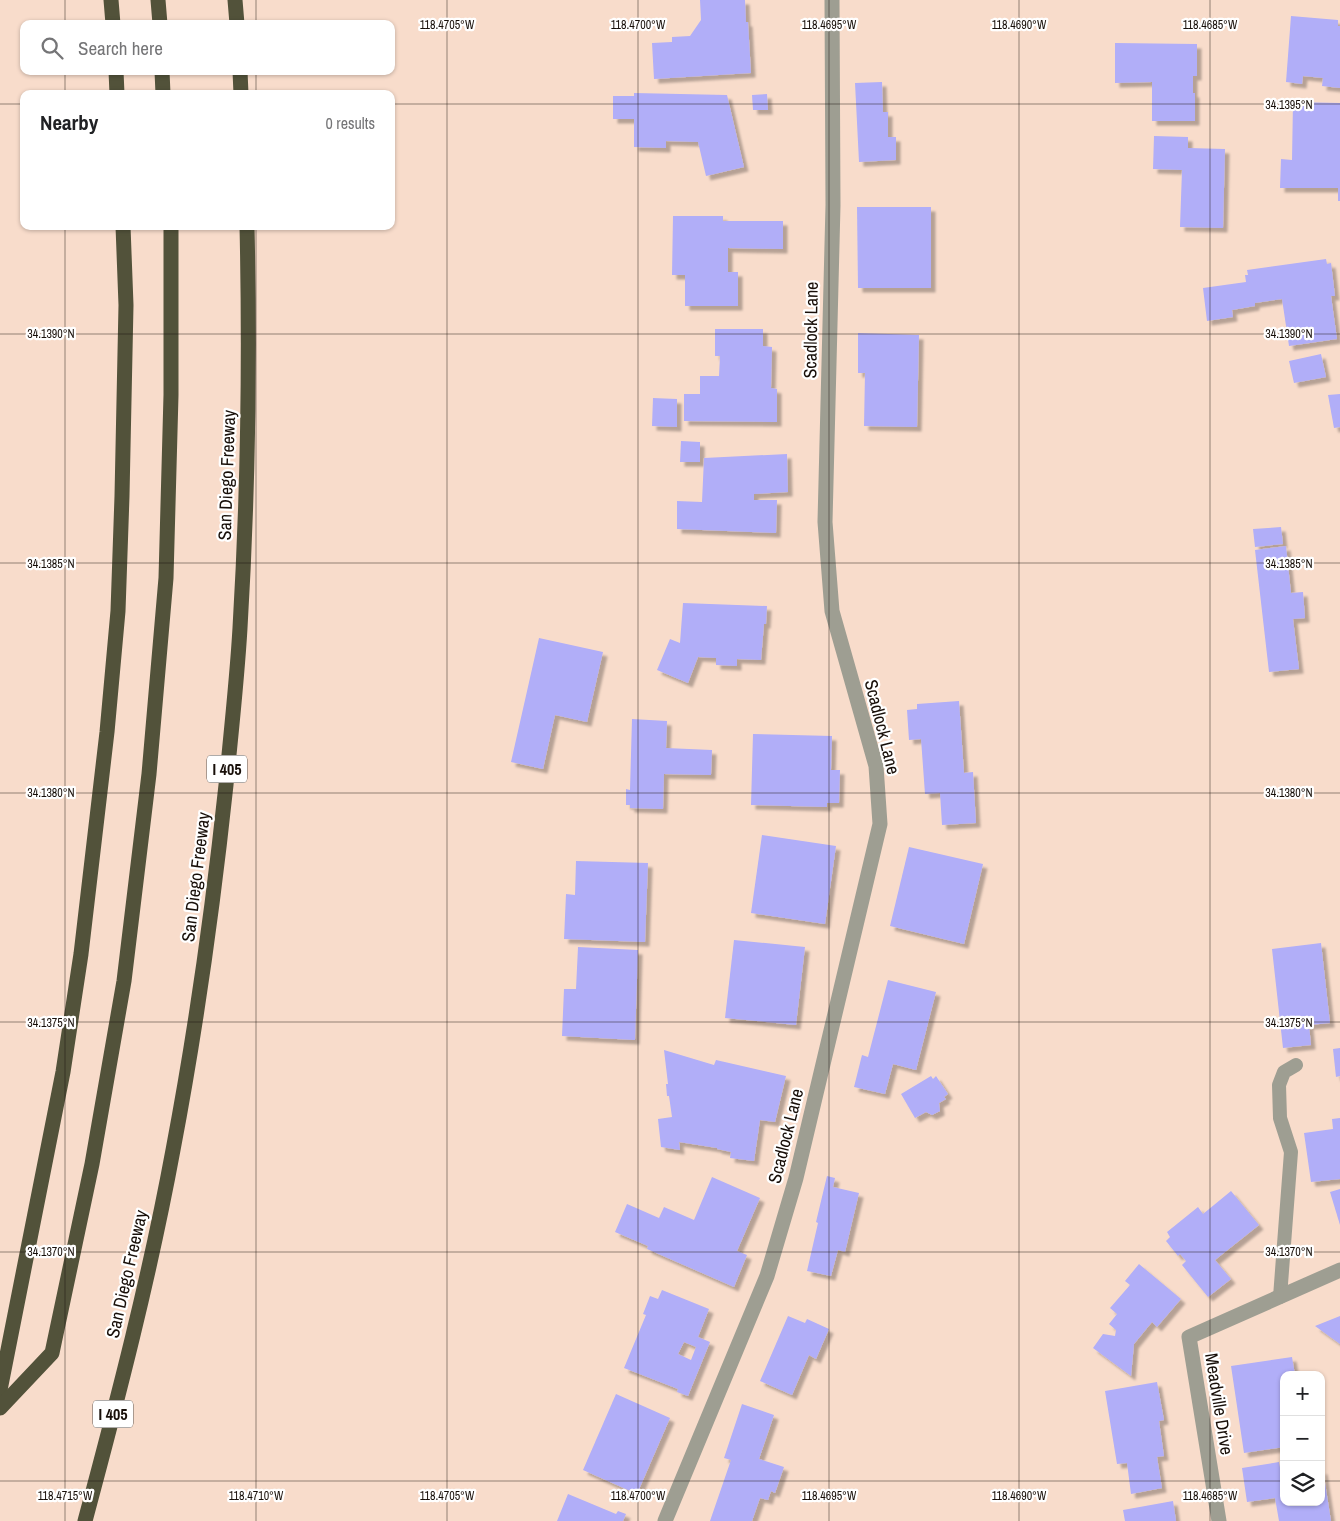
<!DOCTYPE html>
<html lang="en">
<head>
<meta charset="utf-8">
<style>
  :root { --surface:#fff; --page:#f6f6f6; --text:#202124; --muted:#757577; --line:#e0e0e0 }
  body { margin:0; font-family:"Archivo Narrow",sans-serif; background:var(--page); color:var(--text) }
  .controls { position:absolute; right:15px; bottom:15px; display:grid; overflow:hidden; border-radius:10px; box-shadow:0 1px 4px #0004 }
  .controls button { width:45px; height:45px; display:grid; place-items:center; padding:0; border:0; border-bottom:1px solid var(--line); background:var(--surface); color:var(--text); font:25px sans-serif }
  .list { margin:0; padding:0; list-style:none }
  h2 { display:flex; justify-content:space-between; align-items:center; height:65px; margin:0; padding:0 20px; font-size:21px }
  h2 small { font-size:16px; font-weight:400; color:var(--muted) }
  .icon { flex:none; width:28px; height:28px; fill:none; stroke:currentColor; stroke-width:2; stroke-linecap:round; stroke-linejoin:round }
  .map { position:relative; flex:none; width:1340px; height:1521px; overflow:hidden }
  .search { position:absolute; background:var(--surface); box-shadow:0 1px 4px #0004; left:20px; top:20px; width:375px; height:55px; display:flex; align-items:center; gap:12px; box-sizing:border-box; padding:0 18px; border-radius:10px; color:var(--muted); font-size:19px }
  .panel { position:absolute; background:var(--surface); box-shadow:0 1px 4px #0004; left:20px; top:90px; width:375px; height:140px; border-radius:10px }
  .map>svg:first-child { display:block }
  .building { fill:#b1aef8; fill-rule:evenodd; filter:url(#shadow) }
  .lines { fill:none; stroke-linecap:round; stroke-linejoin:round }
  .lane { stroke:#9e9e92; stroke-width:14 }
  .street { stroke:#9e9e92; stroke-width:15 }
  .highway { stroke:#52523a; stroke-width:15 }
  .ticks { fill:none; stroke:#180f09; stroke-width:1; stroke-opacity:0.45 }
  .labels { text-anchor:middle; stroke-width:4.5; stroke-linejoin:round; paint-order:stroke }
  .shield { fill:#fff; stroke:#5d5753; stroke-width:1 }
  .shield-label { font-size:16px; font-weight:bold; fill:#180f09 }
  .street-label { font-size:18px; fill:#180f09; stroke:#fff }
  .ticks-label { font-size:12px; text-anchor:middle; fill:#180f09; stroke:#fff; stroke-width:4.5; stroke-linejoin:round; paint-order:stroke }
</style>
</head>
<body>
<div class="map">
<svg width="1340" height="1521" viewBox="0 0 1340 1521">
  <defs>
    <filter id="shadow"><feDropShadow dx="4.5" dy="4.5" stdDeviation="1" flood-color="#0004"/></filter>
  </defs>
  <rect width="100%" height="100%" fill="#f8dccb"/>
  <!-- building -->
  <g class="building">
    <path d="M700,0H745L746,22H748L751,73L654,79L652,43L672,42V37L690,36L701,20Z"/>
    <path d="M1291,16L1338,20V26H1340V88L1322,86L1323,78L1303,76L1302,84L1286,82Z"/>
    <path d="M1115,43L1197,44V76H1193V93H1195V121H1152V82L1115,83Z"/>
    <path d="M882,82L883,112H888V137H896V160L859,162L855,83Z"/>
    <path d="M634,93L727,95L744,167L706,176L698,142L666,141V148L634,147V119H613V96H634Z"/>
    <path d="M767,94L768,110H753L752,95Z"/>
    <path d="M1293,102L1340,103V201H1338V188H1280L1281,159L1292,160Z"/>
    <path d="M1154,136L1188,137V148L1225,149L1223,228L1180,227L1182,170L1153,169Z"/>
    <path d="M857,207H931V288H858Z"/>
    <path d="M673,216H723V221H783V249L728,248V272H738V306H685V275H672Z"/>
    <path d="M1326,259L1327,264L1331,263L1335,296H1331L1337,339L1289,346L1282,299L1255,303V306L1232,310L1233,317L1207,321L1203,288L1246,282L1245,275H1248L1247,270Z"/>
    <path d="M715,329H763V346L772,347L771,388L777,389V422L684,421V394H700V376H719L720,356H715Z"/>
    <path d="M858,333L919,335L917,427L864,426L865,373H858Z"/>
    <path d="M1321,354L1326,377L1294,383L1289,361Z"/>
    <path d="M1340,394V427L1334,428L1328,395Z"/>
    <path d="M653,398L677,399V427L652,426Z"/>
    <path d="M681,441L700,442V462H680Z"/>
    <path d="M787,454L788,492L754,494V500H777L776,533L677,529V501L702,502L704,458Z"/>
    <path d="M1281,527L1283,544L1255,547L1253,529Z"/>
    <path d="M1286,546L1291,593L1303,592L1305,618L1293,619L1299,669L1269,672L1255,550Z"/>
    <path d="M683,603L767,606L766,624H764L761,660L737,659V666L716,665V658L698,657L688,683L657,670L670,639L680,643Z"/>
    <path d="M539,638L603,652L587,722L555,715L543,769L511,762Z"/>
    <path d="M959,701L964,773L973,772L976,823L942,825L940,793L925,794L921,739L909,740L907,710L917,709V704Z"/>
    <path d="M632,719L667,721L666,748L712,750L711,775L664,774L663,809L630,808V805H626V789L630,790Z"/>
    <path d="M753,734L832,736L831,770H840L839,803H827V807L751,805Z"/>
    <path d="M762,835L836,846L825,924L751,913Z"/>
    <path d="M909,847L983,864L964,944L890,926Z"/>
    <path d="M576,861L648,863L645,942L564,939L566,894L575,895Z"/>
    <path d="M734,940L805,947L796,1025L725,1018Z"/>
    <path d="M1321,943L1330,1023L1309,1025L1311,1045L1283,1048L1272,949Z"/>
    <path d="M578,947L638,950L635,1040L562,1036L564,989H576Z"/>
    <path d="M888,980L936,992L916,1070L893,1064L885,1094L854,1087L862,1055L868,1057Z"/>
    <path d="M1340,1048V1076L1336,1077L1333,1049Z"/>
    <path d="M664,1050L714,1065L716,1060L786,1076L775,1122L760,1120L754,1161L730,1158L731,1152L717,1149V1148L679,1142L680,1150L661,1147L658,1119L672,1117L669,1096H667L666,1084H668Z"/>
    <path d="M931,1076L933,1079L936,1076L948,1094L944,1097L946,1099L939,1103L940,1111L932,1115L926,1112L915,1118L901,1094Z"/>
    <path d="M1340,1118V1179L1311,1182L1304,1133L1333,1129L1332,1119Z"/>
    <path d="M827,1176L835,1178L833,1187L859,1193L845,1252L838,1250L831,1276L807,1271L818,1223L816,1222Z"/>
    <path d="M712,1177L760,1198L737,1251L747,1255L734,1287L647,1249L648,1246L615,1232L627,1204L659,1218L664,1207L694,1220Z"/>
    <path d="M1340,1189V1225L1330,1192Z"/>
    <path d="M1231,1191L1259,1225L1215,1260L1231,1279L1208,1297L1182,1265L1186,1261L1180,1254L1178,1256L1166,1241L1170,1237L1167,1232L1198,1207L1203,1214Z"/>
    <path d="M1139,1264L1181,1299L1157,1327L1152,1322L1134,1344L1131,1376L1093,1348L1103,1334L1115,1336L1116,1330L1109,1324L1117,1314L1110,1308L1130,1285L1125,1281Z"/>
    <path d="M662,1290L709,1309L698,1337L710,1342L688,1396L677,1392L678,1389L624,1368L646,1315L643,1314L650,1296L658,1299ZM684,1342L696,1347L691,1360L678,1354Z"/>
    <path d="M788,1316L805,1323L807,1319L829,1329L816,1359L809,1355L792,1395L760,1381Z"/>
    <path d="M1340,1316V1344L1315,1326Z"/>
    <path d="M1292,1357L1295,1375H1284V1447L1244,1453L1231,1366Z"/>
    <path d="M1157,1382L1164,1420L1159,1421L1164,1456L1157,1457L1162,1488L1131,1494L1127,1463L1117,1464L1105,1391Z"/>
    <path d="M616,1394L670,1418L637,1494L583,1470Z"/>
    <path d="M742,1404L774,1415L759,1459L784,1467L775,1493L771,1491L768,1500L760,1498L752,1521H710L731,1460L724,1458Z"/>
    <path d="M1279,1462L1280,1468H1284V1502H1321V1470H1323L1331,1521H1279L1275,1498L1247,1502L1242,1468Z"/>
    <path d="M568,1494L616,1514L618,1511L626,1514L623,1521H557Z"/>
    <path d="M1173,1501L1176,1521H1125L1123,1510Z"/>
  </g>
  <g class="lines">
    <!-- lane -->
    <path class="lane" d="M1280,1297L1291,1152L1280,1118L1279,1085L1284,1072L1296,1065"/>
    <!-- street -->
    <g class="street">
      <path d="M665,1521L767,1276L796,1178L880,824L876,766L832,611L825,522L833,205L832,0"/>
      <path d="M1219,1521L1189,1337L1340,1270"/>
    </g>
    <!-- highway -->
    <g class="highway">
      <path d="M111,0L113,24"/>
      <path d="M158,0L160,24"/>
      <path d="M235,0L237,24"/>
      <path d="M116,71L117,94"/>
      <path d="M162,71L163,94"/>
      <path d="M240,71L241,94"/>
      <path d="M0,1390L63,1072L81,954L107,732L118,611L122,496L126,305L123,226"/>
      <path d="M0,1408L52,1353L92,1164L124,981L149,774L166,578L171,395V226"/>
      <path d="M85,1521C118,1398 150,1275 173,1150C196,1029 213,907 226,785C231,733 237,680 240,628C248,494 250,360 247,226"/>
    </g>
  </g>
  <!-- ticks -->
  <path class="ticks" d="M65,0V24M256,0V24M447,0V1521M638,0V1521M829,0V1521M1019,0V1521M1210,0V1521M65,71V94M256,71V94M0,104H24M391,104H1340M65,226V1521M256,226V1521M0,334H1340M0,563H1340M0,793H1340M0,1022H1340M0,1252H1340M0,1481H1284M1321,1481H1340"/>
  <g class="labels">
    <!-- shield labels -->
    <g class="shield">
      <rect x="207" y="755.5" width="40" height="27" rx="4"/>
      <rect x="93" y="1400.5" width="40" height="27" rx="4"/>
    </g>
    <g class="shield-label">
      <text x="227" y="775">I 405</text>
      <text x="113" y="1420">I 405</text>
    </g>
    <!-- street labels -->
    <g class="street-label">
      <text transform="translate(811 330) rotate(-89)" y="6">Scadlock Lane</text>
      <text transform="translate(227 475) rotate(-88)" y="6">San Diego Freeway</text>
      <text transform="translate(882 727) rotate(76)" y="6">Scadlock Lane</text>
      <text transform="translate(196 877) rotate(-83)" y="6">San Diego Freeway</text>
      <text transform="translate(786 1136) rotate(-76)" y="6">Scadlock Lane</text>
      <text transform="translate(127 1274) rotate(-77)" y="6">San Diego Freeway</text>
      <text transform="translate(1219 1404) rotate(81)" y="6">Meadville Drive</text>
    </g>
  </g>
  <g class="ticks-label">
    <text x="447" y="29">118.4705°W</text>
    <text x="638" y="29">118.4700°W</text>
    <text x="829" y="29">118.4695°W</text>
    <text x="1019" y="29">118.4690°W</text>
    <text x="1210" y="29">118.4685°W</text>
    <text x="1289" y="109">34.1395°N</text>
    <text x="51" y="338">34.1390°N</text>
    <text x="1289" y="338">34.1390°N</text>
    <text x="51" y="568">34.1385°N</text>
    <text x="1289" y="568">34.1385°N</text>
    <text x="51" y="797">34.1380°N</text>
    <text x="1289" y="797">34.1380°N</text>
    <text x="51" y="1027">34.1375°N</text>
    <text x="1289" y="1027">34.1375°N</text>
    <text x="51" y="1256">34.1370°N</text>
    <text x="1289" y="1256">34.1370°N</text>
    <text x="65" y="1500">118.4715°W</text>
    <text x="256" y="1500">118.4710°W</text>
    <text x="447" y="1500">118.4705°W</text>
    <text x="638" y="1500">118.4700°W</text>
    <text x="829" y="1500">118.4695°W</text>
    <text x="1019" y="1500">118.4690°W</text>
    <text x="1210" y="1500">118.4685°W</text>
  </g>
</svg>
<div class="controls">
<button>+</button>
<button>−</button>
<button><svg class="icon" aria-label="layers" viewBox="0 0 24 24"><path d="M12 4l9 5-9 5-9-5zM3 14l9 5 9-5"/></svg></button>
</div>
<div class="search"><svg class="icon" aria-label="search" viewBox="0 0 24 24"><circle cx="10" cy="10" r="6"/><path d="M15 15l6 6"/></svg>Search here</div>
<section class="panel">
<h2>Nearby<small>0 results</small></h2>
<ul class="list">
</ul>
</section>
</div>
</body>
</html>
